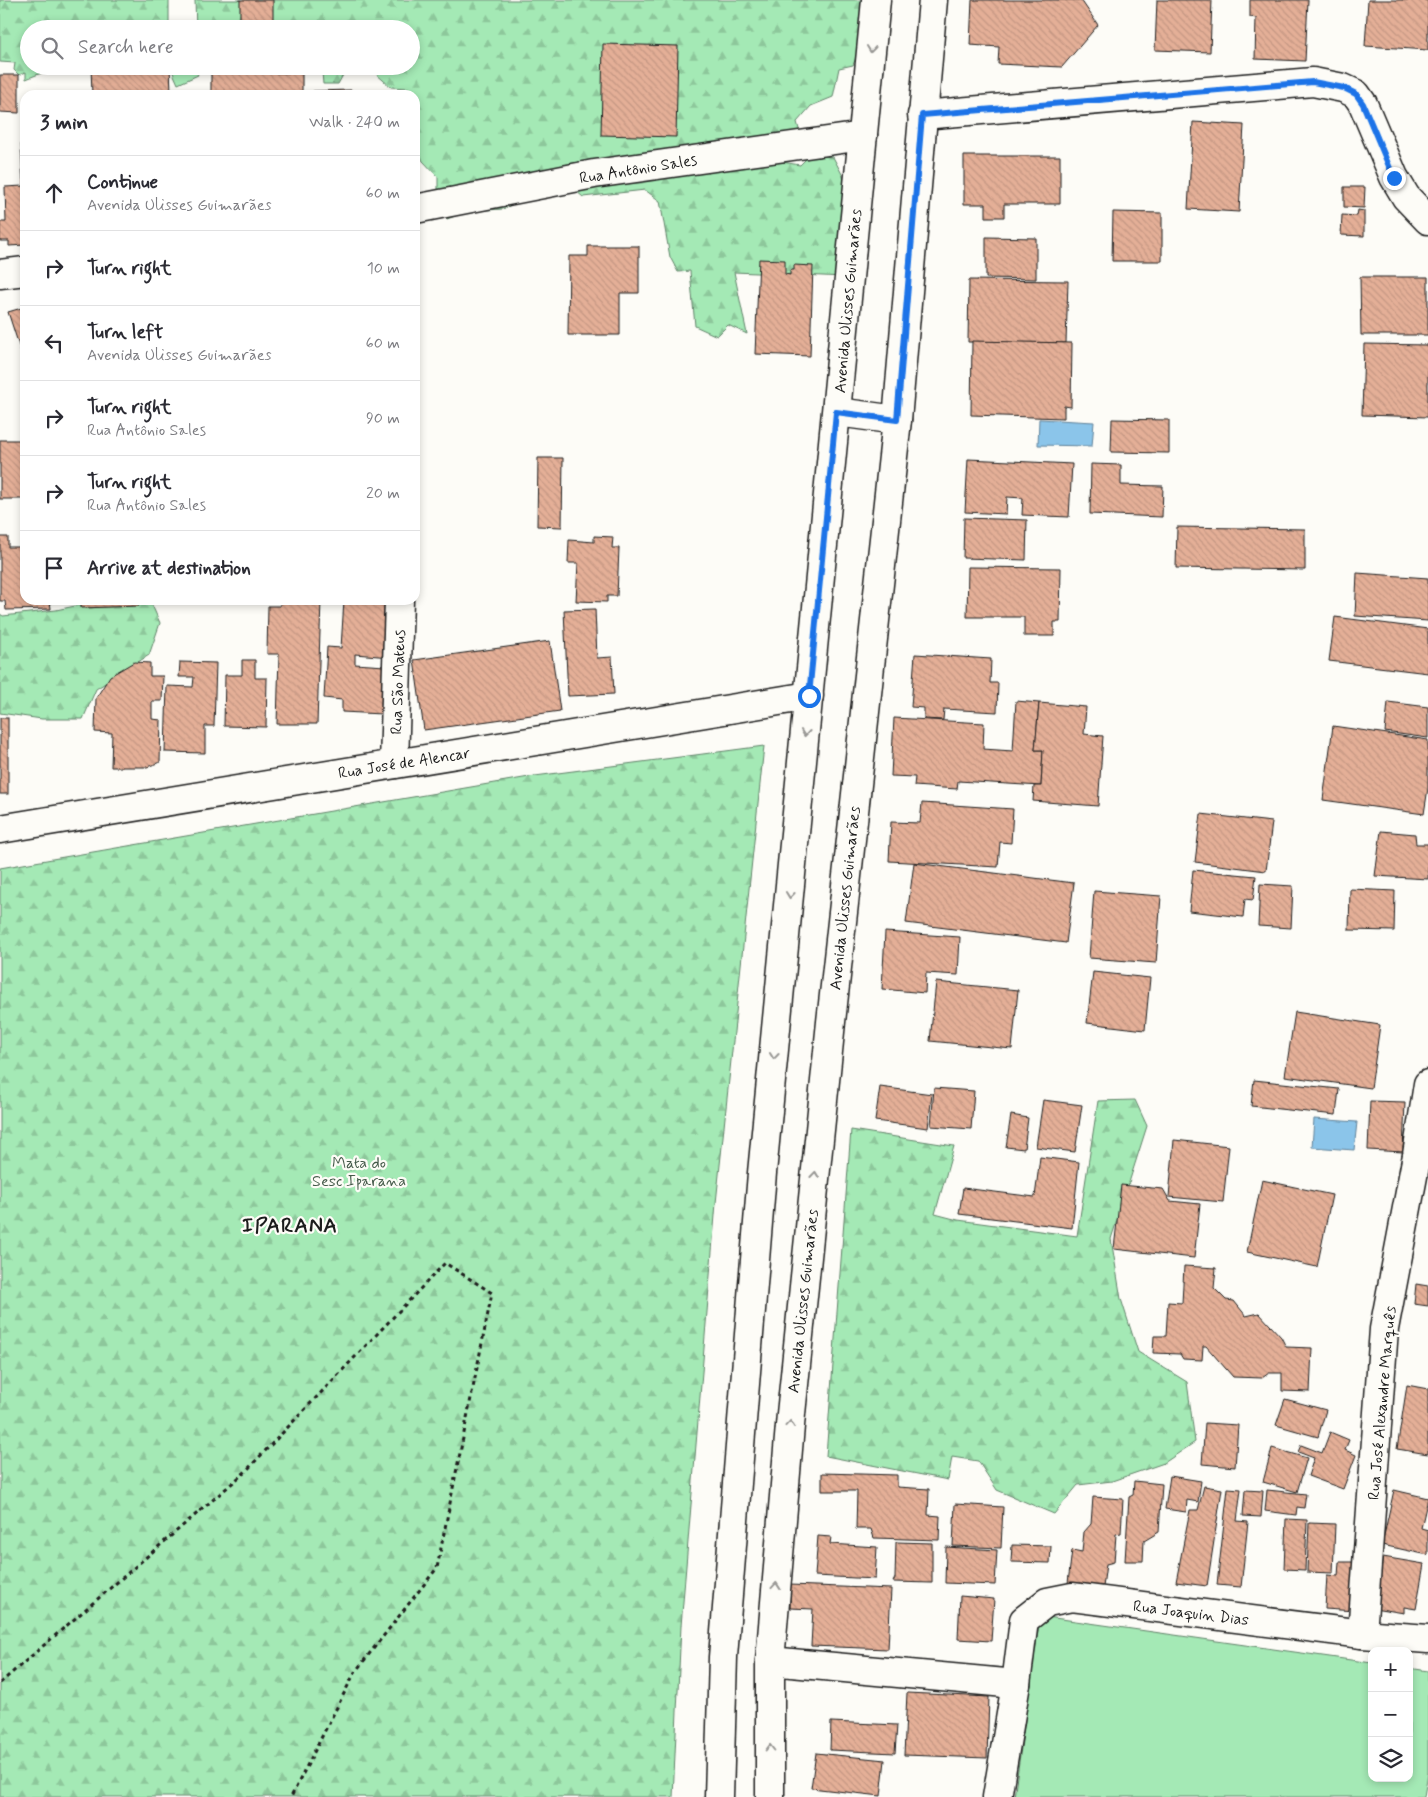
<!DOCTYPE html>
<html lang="en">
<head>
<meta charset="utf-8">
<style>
  :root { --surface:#fff; --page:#f2f2f3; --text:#2b2b33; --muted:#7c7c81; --line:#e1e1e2 }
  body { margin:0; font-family:Mynerve,sans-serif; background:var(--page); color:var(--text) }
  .controls { position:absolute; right:15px; bottom:15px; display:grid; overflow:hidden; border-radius:10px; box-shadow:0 2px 8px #0003 }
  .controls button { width:45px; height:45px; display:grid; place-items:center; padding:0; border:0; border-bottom:1px solid var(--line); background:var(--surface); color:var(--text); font:25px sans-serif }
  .stop { position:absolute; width:15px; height:15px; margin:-11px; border:4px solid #1a73e8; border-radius:50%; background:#fff }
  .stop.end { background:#1a73e8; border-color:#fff; box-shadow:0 1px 5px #0008 }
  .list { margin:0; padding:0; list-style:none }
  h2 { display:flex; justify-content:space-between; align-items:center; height:65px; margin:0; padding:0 20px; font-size:21px }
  h2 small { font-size:16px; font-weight:400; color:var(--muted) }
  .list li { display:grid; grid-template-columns:32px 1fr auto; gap:15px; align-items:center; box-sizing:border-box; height:75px; padding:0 20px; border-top:1px solid var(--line) }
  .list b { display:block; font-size:19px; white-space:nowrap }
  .list p { margin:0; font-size:16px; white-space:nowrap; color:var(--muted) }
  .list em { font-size:16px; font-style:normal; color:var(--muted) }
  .icon { flex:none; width:28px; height:28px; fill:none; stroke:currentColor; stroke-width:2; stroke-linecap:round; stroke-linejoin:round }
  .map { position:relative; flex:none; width:1428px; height:1797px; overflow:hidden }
  .search { position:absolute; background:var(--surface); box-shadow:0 2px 8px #0003; left:20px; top:20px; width:400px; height:55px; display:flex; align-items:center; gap:12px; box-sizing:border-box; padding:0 18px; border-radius:28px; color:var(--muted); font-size:19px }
  .panel { position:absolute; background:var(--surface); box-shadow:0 2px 8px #0003; left:20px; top:90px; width:400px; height:515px; border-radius:15px }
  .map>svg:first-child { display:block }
  .forest { fill:url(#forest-firs); stroke:#608268 }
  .garden { fill:#a4e9b5; stroke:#608268 }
  .water { fill:#8bc5ea; stroke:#5f8198 }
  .building { fill:url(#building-back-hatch); stroke:#1c1c1c }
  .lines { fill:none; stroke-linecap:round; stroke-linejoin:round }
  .minor-casing { stroke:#1c1c1c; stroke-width:31 }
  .major-casing { stroke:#1c1c1c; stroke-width:31 }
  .path { stroke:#1c1c1c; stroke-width:3; stroke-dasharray:4 4; stroke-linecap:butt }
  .minor { stroke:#fdfcf7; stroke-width:28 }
  .major { stroke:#fdfcf7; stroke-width:28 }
  .oneway { stroke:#989794 }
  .route { stroke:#1a73e8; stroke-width:6 }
  .labels { text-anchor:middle; stroke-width:4.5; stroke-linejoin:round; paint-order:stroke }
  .street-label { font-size:16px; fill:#1c1c1c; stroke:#fdfcf7 }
  .park-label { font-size:16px; fill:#455a4a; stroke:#fdfcf7 }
  .district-label { font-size:21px; font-weight:bold; letter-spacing:1px; fill:#1c1c1c; stroke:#fdfcf7 }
</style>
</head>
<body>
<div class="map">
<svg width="1428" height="1797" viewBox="0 0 1428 1797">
  <defs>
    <pattern id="forest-firs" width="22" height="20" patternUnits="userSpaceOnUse" patternTransform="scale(1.25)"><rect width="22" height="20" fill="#a4e9b5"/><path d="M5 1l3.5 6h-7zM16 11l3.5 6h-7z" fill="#8dc79b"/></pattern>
    <pattern id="building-back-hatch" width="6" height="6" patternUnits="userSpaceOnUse" patternTransform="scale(1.25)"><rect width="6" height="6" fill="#e4af97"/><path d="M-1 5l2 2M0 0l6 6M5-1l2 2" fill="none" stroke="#c39682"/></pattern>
  </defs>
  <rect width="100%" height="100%" fill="#fdfcf7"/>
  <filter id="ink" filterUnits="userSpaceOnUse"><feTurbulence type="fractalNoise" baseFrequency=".02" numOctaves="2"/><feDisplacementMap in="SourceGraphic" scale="10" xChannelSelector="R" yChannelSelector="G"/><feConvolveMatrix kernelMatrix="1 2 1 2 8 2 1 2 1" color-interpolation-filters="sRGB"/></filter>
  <g filter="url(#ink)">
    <!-- forest -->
    <g class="forest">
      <path d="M0,0H169V29H29V66H72L71,71L49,70L26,79V72L19,75L14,70L15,63L0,62Z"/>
      <path d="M195,0H863V40L853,65L839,68L833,97L811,106L797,122L800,133L783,154L782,162L800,165L810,155L833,157L843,176L848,201L845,277L734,272L747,334L728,325L717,336L695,326L690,271L678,272L670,257L660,201L645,190L583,197L569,185L533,194L503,209L469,211L447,219L438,193V177L423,161L415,146V95H410L409,88L391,87L367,66H411V29H196Z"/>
      <path d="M170,66H194L198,75L178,84Z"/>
      <path d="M201,66H301L300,77L240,73L217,76L201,71Z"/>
      <path d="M319,66H354L343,75L338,84H323L322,72Z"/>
      <path d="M104,600L152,605L160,623L149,655L96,689L83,719H42L0,713V614L3,616L56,610Z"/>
      <path d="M764,746L716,1203L681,1626L673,1797H0V868L535,776Z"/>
      <path d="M1135,1100L1147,1126L1111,1239L1121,1299L1138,1352L1187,1382L1195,1442L1164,1463L1112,1481L1078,1485L1054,1514L997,1490L978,1461L952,1457L948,1480L826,1456L851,1130L954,1146L935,1214L958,1220L1077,1236L1098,1101Z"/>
    </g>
    <!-- garden -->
    <path class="garden" d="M1040,1616L1372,1663V1778H1409V1668L1428,1671V1772L1424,1797H1014Z"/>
    <!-- water -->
    <g class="water">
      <path d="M1039,419L1094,422L1092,446L1038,445Z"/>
      <path d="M1314,1119L1357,1122L1354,1150L1312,1147Z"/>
    </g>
    <!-- building -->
    <g class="building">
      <rect x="240" y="0" width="33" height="25"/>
      <path d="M972,0H1081L1098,25L1062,67L998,64L999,47L970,45Z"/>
      <path d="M1157,0H1212L1210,52L1155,50Z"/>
      <path d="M1250,0H1308L1305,61L1255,59L1256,18L1250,17Z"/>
      <path d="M1368,0H1428V50L1365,46Z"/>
      <path d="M603,44L678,46L676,137L601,135Z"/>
      <path d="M91,66H170L171,92L92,95Z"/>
      <rect x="211" y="73" width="91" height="22"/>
      <path d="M0,75H19V113L0,112Z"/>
      <path d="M352,90V95H313V91Z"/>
      <path d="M179,91V95H129Z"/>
      <path d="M1193,122L1244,125L1239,212L1188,209Z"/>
      <path d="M21,144H25V245L9,246V241H0V222H6L5,187L23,186Z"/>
      <path d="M964,156H1060V204H1004V217H986V204H964Z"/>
      <path d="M1344,187H1365L1364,208L1344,207Z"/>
      <path d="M1358,210L1364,211V236L1341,235L1342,215L1357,216Z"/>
      <path d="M1113,212L1162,213V261H1112Z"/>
      <path d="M986,237L1036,238V279L986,278Z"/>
      <path d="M588,246H639V293H620V335H568L569,256H588Z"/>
      <path d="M759,259L785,260V274L790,275V270H794V265L813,266L810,356L755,354Z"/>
      <path d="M1360,277H1428V335H1361Z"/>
      <path d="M969,280L1068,281L1066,343L968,342Z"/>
      <path d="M25,307V364L8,312Z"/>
      <path d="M972,341L1072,343L1071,407L1064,406V418L971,415Z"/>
      <path d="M1364,344L1428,345V417L1362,415Z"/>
      <path d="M1112,419L1169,420V453L1111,452Z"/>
      <rect x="0" y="440" width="25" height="59"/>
      <path d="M538,458H563L562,527L537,526Z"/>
      <path d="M968,459L1072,464L1069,517L1022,515L1023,498L1007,497L1006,514L965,512Z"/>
      <path d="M1091,464L1121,465V485L1163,486L1162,517L1090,514Z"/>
      <path d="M964,518L1027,520L1026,560L963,558Z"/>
      <path d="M1177,527L1305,529V570L1176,568Z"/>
      <path d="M594,536L613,537L612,548H619L617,596H607V602L576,601L578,563H568L569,540L594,542Z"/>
      <path d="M0,537H8V547H25V600H50L51,609L6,610L5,601H0Z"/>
      <path d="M968,567L1061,568L1060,622H1054V636H1024V617H967Z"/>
      <path d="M1357,573L1428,578V621L1355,616Z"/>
      <path d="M81,600H138L139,606L81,608Z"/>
      <path d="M280,600H321L317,724H277L279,654H267L268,606H280Z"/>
      <path d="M344,600L393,603L390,657L355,654V664L385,666L382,714L342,712V700L324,698L327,647L341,648Z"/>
      <path d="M595,609L597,658L612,657L614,694L568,696L564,610Z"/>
      <path d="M1335,617L1428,629V673L1329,661Z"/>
      <path d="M550,641L560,711L424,730L414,660Z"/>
      <path d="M915,654L991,659L990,683H998L997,712L944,709L943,720L924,719V708L911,707Z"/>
      <path d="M242,660H255V678H267L266,727L224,726L225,675H242Z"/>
      <path d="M134,662L150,663V676H163L162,701H152V719L161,720L160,762L147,767H111L112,733L95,732L96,698L110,676Z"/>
      <path d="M180,662L216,663L214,726H205V753L165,752L167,686L193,687L194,677H179Z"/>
      <path d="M1016,701L1039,703L1035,750H1043L1041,786L958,781L957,789L914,786L915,777L891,776L894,718L984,723L983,749L1013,751Z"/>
      <path d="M1388,702L1428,707V738L1385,732Z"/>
      <path d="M1039,703L1086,707L1084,734L1103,736L1098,806L1033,801L1034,786H1041L1043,750H1035Z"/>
      <rect x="0" y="718" width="8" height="76"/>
      <path d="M1333,726L1428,740V788L1424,814L1323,800Z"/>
      <path d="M922,803L1013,809L1011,843L1000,842L998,867L889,861L891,822L920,823Z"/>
      <path d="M1201,814L1272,822L1266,871L1195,862Z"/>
      <path d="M1381,831L1415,834L1416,844H1428V879L1375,876Z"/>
      <path d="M914,863L1074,883L1066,943L906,923Z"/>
      <path d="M1193,870L1256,876L1253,900L1245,899L1243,917L1189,911Z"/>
      <path d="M1260,884L1293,886L1291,928L1258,926Z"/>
      <path d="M1350,889L1395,891L1394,931L1349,930Z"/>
      <path d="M1094,891L1161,896L1156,963L1089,958Z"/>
      <path d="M885,932L960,937L958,975L926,973L925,993L882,989Z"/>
      <path d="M1093,972L1150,978L1145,1030L1087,1023Z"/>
      <path d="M936,982L1018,990L1012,1049L930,1041Z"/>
      <path d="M1295,1012L1380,1025L1371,1088L1285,1076Z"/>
      <path d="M1254,1080L1339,1089L1336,1115L1251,1106Z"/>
      <path d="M880,1087L932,1094L928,1128L875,1121Z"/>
      <path d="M934,1088L974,1091L971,1129L931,1126Z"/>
      <path d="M1043,1100L1082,1105L1075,1152L1036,1147Z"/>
      <path d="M1370,1101L1405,1102L1403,1152L1368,1150Z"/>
      <path d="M1011,1115L1028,1118L1024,1149L1006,1147Z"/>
      <path d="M1174,1140L1229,1146L1223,1202L1169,1197Z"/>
      <path d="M1040,1157L1079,1162L1072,1228L959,1214L963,1188L1035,1197Z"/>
      <path d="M1262,1180L1332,1195L1317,1267L1247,1252Z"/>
      <path d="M1121,1185L1163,1189L1170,1201L1200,1204L1194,1258L1114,1249Z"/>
      <path d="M1184,1266L1216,1268L1214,1288L1226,1300L1234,1301L1246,1316L1259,1313L1281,1337L1286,1347L1312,1348L1310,1392L1282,1391V1373H1269L1262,1378L1233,1377L1206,1346H1203L1202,1360L1183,1359L1180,1354L1153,1353L1154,1336H1166L1168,1302L1182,1303Z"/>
      <path d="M1416,1284L1428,1286V1306L1414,1304Z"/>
      <path d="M1407,1385L1428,1389V1454L1397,1449Z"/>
      <path d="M1285,1399L1326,1410L1318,1437L1276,1425Z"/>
      <path d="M1205,1423L1238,1425L1235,1467L1202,1464Z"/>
      <path d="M1330,1432L1349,1440L1345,1450L1356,1455L1343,1489L1308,1476L1314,1458L1298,1452L1301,1445L1322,1453Z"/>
      <path d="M1272,1448L1307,1458L1297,1492L1263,1482Z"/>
      <path d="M822,1473L897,1475V1487L929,1489L928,1515L940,1516L939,1540L874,1538L871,1529H856L857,1491H822Z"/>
      <path d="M1170,1476L1201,1481L1198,1502L1187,1500L1186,1512L1165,1509Z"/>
      <path d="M1134,1481L1162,1484L1159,1532L1144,1541L1143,1561H1125L1129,1497L1133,1495Z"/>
      <path d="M1204,1486L1222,1489L1207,1586L1176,1582L1190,1510H1198Z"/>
      <path d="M1228,1488L1241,1489L1237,1521L1248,1522L1241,1587L1217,1585Z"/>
      <path d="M1245,1490L1263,1491L1261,1517L1243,1516Z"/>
      <path d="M1267,1490L1306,1494L1304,1508L1297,1507L1296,1515L1265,1511Z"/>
      <path d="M1394,1490L1428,1498L1421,1528L1428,1530V1555L1382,1545Z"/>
      <path d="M1093,1497L1123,1499L1121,1533L1116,1534L1114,1562L1106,1564L1103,1587L1068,1583L1072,1550L1082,1552L1084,1532L1091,1524Z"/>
      <path d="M955,1504L1003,1507L1001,1548L953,1546Z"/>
      <path d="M1286,1519L1307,1520L1305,1570L1284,1569Z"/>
      <path d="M1309,1523L1335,1524L1333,1573L1307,1572Z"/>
      <path d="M818,1536L831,1537L830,1544L877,1547L875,1579L815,1576Z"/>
      <path d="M896,1542L932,1543V1583L893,1582L895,1578Z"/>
      <path d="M1012,1545L1051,1546L1050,1563L1011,1562Z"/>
      <path d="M946,1547L997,1550L995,1585L945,1583Z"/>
      <path d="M1383,1557L1424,1564L1416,1609L1404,1607V1613L1374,1608Z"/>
      <path d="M1339,1562H1357L1355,1611L1325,1609L1327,1575L1338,1576Z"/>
      <path d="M790,1585L891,1589L888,1649L811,1646L813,1609L790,1608Z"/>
      <path d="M960,1596L994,1599L991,1641L958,1639Z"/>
      <path d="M907,1693L989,1697L987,1758L904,1755Z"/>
      <path d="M831,1722L897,1725L895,1753L830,1750Z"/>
      <path d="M816,1753L885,1760L881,1796L811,1788Z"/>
    </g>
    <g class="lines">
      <!-- minor casing -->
      <g class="minor-casing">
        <g id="minor">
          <path d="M922,115L1313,82L1343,88L1356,94L1363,104L1394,177L1406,197L1428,220"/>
          <path d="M415,209L594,174L863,136"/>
          <path d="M0,274L25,271"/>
          <path d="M394,764L399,600"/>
          <path d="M0,829L809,696"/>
          <path d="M1362,1634L1384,1329L1417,1155L1428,1084"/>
          <path d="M770,1661L1016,1684"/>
          <path d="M997,1797L1016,1684L1024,1620L1047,1602L1072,1597L1362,1634L1428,1639"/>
        </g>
      </g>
      <!-- major casing -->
      <g class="major-casing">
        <g id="major">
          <path d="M837,412L897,420"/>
          <path d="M719,1797L723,1657L762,1173L876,0"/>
          <path d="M770,1797V1661L791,1414L831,1022L897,420L933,0"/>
        </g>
      </g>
      <!-- path -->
      <path class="path" d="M0,1683L244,1473L445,1263L492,1293L437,1568L355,1672L291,1797"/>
      <!-- minor -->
      <use href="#minor" class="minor"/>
      <!-- major -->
      <use href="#major" class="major"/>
    </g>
    <!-- one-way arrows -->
    <defs><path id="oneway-chevron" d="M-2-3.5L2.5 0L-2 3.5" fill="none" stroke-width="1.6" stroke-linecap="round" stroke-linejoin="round" transform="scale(1.25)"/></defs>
    <g class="oneway">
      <use href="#oneway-chevron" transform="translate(871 49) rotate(96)"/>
      <use href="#oneway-chevron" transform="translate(805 733) rotate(96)"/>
      <use href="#oneway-chevron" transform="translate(790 895) rotate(96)"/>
      <use href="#oneway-chevron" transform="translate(774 1056) rotate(96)"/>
      <use href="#oneway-chevron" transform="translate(815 1175) rotate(-84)"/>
      <use href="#oneway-chevron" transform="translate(790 1424) rotate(-85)"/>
      <use href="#oneway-chevron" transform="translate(776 1586) rotate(-85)"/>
      <use href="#oneway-chevron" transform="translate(770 1748) rotate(-90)"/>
    </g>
  </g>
  <g class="lines" filter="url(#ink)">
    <!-- route -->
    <path class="route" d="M809,696L836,412L897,420L922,115L1313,82L1344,88L1356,94L1363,104L1394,178"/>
  </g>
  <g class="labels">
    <!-- street labels -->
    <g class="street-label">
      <text transform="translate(638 168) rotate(-9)" y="6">Rua Antônio Sales</text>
      <text transform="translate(847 301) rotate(-85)" y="6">Avenida Ulisses Guimarães</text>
      <text transform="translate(397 682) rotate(-88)" y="6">Rua São Mateus</text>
      <text transform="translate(404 762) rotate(-9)" y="6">Rua José de Alencar</text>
      <text transform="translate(844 898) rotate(-84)" y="6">Avenida Ulisses Guimarães</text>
      <text transform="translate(802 1301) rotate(-84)" y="6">Avenida Ulisses Guimarães</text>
      <text transform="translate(1381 1403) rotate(-85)" y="6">Rua José Alexandre Marquês</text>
      <text transform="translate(1191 1612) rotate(7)" y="6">Rua Joaquin Dias</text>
    </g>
    <!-- park labels -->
    <g class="park-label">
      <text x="359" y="1168">Mata do<tspan x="359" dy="18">Sesc Iparana</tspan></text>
    </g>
    <!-- district labels -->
    <g class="district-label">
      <text x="290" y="1232">IPARANA</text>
    </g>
  </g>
</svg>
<div class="controls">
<button>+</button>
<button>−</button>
<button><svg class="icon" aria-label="layers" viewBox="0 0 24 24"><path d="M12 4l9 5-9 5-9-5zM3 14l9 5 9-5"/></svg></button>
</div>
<div class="stop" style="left:809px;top:696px"></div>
<div class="stop end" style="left:1394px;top:178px"></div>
<div class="search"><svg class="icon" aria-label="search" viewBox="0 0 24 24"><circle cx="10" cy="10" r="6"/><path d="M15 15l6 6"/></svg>Search here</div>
<section class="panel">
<h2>3 min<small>Walk · 240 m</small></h2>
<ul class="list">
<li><svg class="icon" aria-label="ahead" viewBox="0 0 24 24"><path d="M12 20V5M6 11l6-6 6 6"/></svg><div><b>Continue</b><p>Avenida Ulisses Guimarães</p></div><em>60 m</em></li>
<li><svg class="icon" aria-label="right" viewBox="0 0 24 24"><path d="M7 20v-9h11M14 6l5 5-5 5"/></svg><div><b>Turn right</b></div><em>10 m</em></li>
<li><svg class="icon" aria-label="left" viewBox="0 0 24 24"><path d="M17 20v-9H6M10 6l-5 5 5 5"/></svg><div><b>Turn left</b><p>Avenida Ulisses Guimarães</p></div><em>60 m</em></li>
<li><svg class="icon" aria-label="right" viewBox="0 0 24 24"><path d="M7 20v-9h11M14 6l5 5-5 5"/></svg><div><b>Turn right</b><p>Rua Antônio Sales</p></div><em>90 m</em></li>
<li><svg class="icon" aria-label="right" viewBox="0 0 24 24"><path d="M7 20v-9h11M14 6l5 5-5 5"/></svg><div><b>Turn right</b><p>Rua Antônio Sales</p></div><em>20 m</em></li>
<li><svg class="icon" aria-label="arrive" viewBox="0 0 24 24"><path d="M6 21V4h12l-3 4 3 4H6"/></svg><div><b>Arrive at destination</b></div></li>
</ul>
</section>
</div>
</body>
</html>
